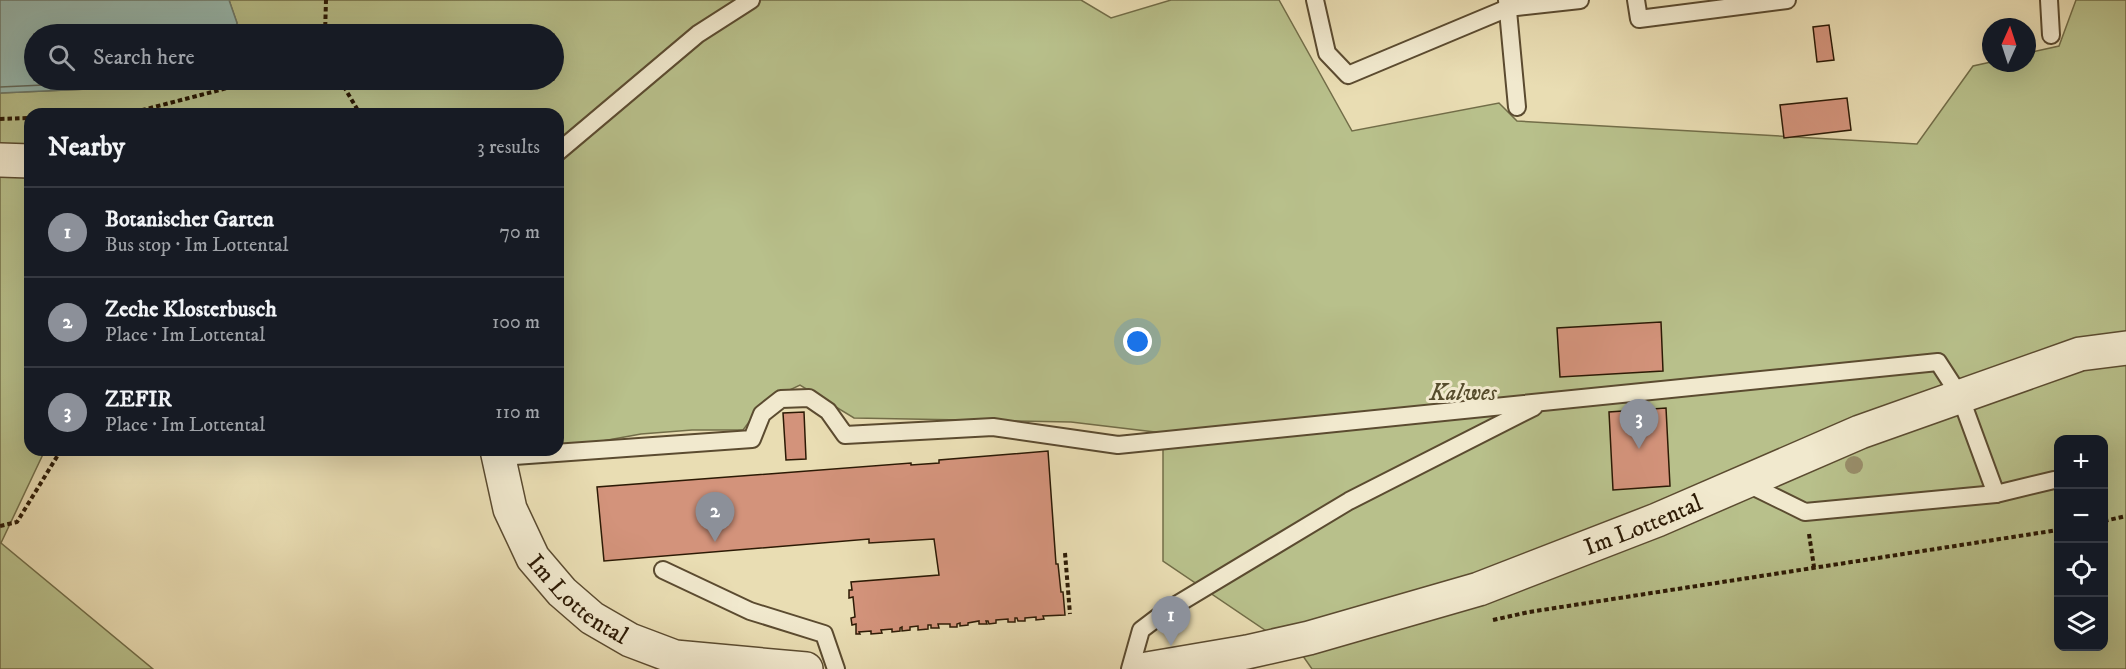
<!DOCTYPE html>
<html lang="en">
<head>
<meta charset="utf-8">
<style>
  :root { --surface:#171b24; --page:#242831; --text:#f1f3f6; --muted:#9ea1a6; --line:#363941; --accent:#8c9099 }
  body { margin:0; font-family:"IM FELL DW Pica",serif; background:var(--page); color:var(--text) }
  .controls { position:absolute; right:18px; bottom:18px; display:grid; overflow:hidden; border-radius:12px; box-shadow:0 6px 24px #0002 }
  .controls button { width:54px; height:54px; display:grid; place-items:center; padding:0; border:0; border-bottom:2px solid var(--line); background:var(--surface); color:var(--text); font:30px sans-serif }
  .compass { position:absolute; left:1982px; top:18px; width:54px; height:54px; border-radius:50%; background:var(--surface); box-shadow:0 6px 24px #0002; rotate:3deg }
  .you { position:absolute; left:1138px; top:342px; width:21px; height:21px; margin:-15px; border:4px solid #fff; border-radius:50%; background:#1a73e8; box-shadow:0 0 0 9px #1a73e833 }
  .badge { display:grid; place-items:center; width:39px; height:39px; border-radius:50%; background:var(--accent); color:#fff; font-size:20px; font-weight:700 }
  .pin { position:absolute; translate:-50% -50px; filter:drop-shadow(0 2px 3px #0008) }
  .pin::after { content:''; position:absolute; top:32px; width:21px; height:18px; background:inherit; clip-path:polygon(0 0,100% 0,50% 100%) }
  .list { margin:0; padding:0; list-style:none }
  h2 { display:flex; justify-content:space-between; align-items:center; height:78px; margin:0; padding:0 24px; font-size:26px }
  h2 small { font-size:20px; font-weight:400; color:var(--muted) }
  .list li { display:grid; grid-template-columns:39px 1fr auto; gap:18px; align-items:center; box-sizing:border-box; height:90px; padding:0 24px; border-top:2px solid var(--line) }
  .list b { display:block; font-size:22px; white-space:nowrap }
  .list p { margin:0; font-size:20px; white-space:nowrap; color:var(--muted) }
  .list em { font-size:20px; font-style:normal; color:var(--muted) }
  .icon { flex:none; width:33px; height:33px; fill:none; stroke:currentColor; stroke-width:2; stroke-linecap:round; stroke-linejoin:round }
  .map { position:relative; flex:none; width:2126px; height:669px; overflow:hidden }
  .search { position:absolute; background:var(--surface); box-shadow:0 6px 24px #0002; left:24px; top:24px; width:540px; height:66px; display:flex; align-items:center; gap:15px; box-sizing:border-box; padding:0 21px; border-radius:33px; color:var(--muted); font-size:22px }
  .panel { position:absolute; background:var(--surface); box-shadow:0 6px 24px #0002; left:24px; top:108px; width:540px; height:348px; border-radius:18px }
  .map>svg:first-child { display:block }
  .green { fill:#b8c08b; stroke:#726d48; stroke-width:1.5; fill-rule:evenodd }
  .water { fill:#98bbb2; stroke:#6d7b6d; stroke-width:1.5 }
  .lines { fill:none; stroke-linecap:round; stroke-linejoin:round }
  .shore { stroke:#626a5c; stroke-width:1.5 }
  .building { fill:#d3937b; stroke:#2c1a05; stroke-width:1.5 }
  .service-casing { stroke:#5b4b30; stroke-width:20 }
  .minor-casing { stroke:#5b4b30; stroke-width:36 }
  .path { stroke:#2c1a05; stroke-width:4; stroke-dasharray:4.5 3; stroke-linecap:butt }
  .service { stroke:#f1e9ce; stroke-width:16 }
  .minor { stroke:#f1e9ce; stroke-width:33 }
  .tree { fill:#988d69 }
  .labels { text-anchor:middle; stroke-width:6; stroke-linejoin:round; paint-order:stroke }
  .park-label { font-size:24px; font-style:italic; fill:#564c2d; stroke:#f1e9ce }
  .street-label { font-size:24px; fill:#2c1a05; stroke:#f1e9ce }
</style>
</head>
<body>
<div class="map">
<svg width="2126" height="669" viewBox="0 0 2126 669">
  <rect width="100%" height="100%" fill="#e9ddb3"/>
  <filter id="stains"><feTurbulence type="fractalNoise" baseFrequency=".00333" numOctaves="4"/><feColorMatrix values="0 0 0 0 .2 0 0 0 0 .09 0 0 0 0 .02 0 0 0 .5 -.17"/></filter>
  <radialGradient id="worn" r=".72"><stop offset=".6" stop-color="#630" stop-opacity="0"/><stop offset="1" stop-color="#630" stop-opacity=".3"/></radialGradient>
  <!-- green -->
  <path class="green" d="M229,0H1081L1111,18L1171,0H1279L1352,131L1499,103L1517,121L1917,144L1973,66L1991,62L2027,63V53L2059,46L2076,0H2126V669H1312L1303,656L1163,561V433L1071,422L854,418L800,385L764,402L743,430H692L641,434L558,449V114H30V450H45L1,543L153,669H0V93L154,86L175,80H554V34H233L237,23ZM2058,440H2104V646H2058Z"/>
  <!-- water -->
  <path class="water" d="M0,0H229L237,23L233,34H34V80H175L154,86L0,93Z"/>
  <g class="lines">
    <!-- shore -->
    <path class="shore" d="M0,87L153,80"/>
  </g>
  <!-- building -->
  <g class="building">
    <path d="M1829,25L1834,60L1817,62L1813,27Z"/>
    <path d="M1847,98L1851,130L1784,138L1780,105Z"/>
    <path d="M1661,322L1663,371L1560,377L1557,328Z"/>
    <path d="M1666,408L1670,486L1613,490L1609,412Z"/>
    <path d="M804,412L806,459L786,460L783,413Z"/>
    <path d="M1048,451L1056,564H1058L1061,592H1063L1065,615L1043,616L1044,619L1036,620V617L1025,618V621H1018L1017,618H1015V622H1008V619L996,620V623L989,624L988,621H986L987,624H979V621L968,623V625L960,626V623L957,624V627H950V624H938L939,628H931V625H928V629L918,630V626L910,627V630L902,631V627L900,628V631L892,632V629L881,630L882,633L871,634V631L859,632L860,634H856V624L852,625L851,618L855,617L853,597L849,598V590H852L851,582L939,575L934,539L869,543V539L604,561L597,487L911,463V465L939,463V460Z"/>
  </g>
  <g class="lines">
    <!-- service casing -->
    <g class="service-casing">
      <g id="service">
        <path d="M1315,0L1327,53L1348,75L1508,8L1580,0"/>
        <path d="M1507,0L1517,107"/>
        <path d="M1636,0L1639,19L1787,0"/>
        <path d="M2049,0L2051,35"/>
        <path d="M558,152L698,34L751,0"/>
        <path d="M499,457L752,439L762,414L781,399L809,398L828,411L845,435L993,427L1118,445L1938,362L1960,396L1996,494"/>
        <path d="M1746,483L1805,512L1996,494L2054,480"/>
        <path d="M663,570L750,611L824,634L836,669"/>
        <path d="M1130,669L1141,630L1166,611L1349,501L1534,407"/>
      </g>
    </g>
    <!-- minor casing -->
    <g class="minor-casing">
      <g id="minor">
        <path d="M0,160L30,161"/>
        <path id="s1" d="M497,450L510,509L533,558L562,592L592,618L630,640L675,657L806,669"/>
        <path id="s2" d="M1147,669L1247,652L1309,638L1479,589L1657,520L1860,432L2080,354L2126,348"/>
      </g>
    </g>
    <!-- path -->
    <g class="path">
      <path d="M325,34L326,0"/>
      <path d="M340,80L360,114"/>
      <path d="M127,114L239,85L254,80"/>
      <path d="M0,119L30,118"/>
      <path d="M2104,521L2126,516"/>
      <path d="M0,526L17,522L61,450"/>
      <path d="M1809,534L1814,567"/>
      <path d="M1065,553L1070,614"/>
      <path d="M1493,620L1529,612L2058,530"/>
    </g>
    <!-- service -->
    <use href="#service" class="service"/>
    <!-- minor -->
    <use href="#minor" class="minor"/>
  </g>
  <!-- trees -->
  <circle class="tree" cx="1854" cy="465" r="9"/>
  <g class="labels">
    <!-- park labels -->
    <g class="park-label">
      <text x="1463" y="400">Kalwes</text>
    </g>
    <!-- street labels -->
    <g class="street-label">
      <text dy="8" stroke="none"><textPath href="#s2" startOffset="518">Im Lottental</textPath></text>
      <text dy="8" stroke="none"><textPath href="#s1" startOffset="176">Im Lottental</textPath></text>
    </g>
  </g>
  <rect width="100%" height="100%" filter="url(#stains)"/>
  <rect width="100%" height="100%" fill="url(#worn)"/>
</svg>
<div class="controls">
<button>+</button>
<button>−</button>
<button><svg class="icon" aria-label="locate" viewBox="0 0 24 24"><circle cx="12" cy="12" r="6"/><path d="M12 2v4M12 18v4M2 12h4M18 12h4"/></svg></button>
<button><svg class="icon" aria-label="layers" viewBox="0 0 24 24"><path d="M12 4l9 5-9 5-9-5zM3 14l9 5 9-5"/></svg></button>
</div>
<svg class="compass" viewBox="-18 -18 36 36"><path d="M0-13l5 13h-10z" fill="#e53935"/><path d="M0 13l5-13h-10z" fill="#9ea1a6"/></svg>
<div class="you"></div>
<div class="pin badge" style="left:1171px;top:646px">1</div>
<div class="pin badge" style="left:715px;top:542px">2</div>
<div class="pin badge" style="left:1639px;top:449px">3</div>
<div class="search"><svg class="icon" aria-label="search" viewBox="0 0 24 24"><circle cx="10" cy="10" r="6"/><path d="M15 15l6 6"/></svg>Search here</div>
<section class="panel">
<h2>Nearby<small>3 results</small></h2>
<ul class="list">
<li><span class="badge">1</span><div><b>Botanischer Garten</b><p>Bus stop · Im Lottental</p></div><em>70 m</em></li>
<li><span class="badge">2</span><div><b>Zeche Klosterbusch</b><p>Place · Im Lottental</p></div><em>100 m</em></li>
<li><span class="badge">3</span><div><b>ZEFIR</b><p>Place · Im Lottental</p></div><em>110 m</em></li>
</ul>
</section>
</div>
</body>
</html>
